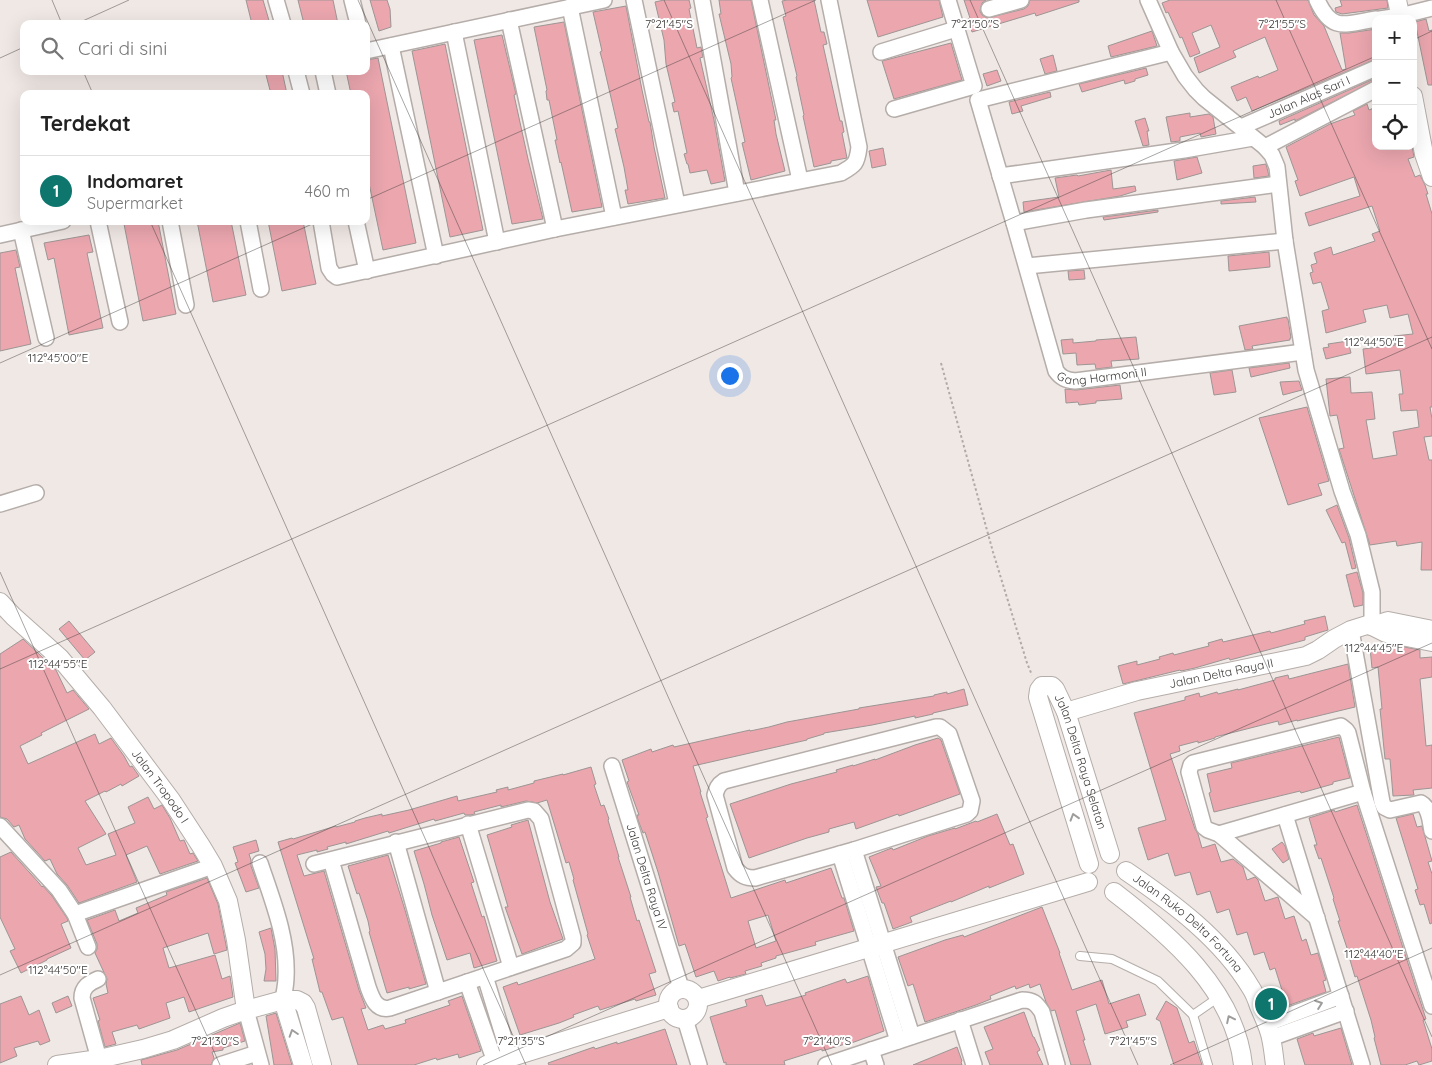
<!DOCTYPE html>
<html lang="id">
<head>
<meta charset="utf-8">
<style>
  :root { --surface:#fff; --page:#f2f2f2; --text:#222; --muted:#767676; --line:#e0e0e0; --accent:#0f766e }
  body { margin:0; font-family:Quicksand,sans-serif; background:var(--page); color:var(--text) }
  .controls { position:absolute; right:15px; top:15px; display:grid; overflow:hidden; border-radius:10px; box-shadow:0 5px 20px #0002 }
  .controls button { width:45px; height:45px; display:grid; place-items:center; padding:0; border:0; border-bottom:1px solid var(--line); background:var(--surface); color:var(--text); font:25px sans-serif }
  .you { position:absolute; left:729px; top:375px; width:18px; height:18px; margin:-12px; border:4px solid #fff; border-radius:50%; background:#1a73e8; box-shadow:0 0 0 8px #1a73e833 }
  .badge { display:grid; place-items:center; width:32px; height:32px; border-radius:50%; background:var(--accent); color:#fff; font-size:16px; font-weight:700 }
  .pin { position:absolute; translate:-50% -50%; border:2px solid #fff; box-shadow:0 1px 5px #0006 }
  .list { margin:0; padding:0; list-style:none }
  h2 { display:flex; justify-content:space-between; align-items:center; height:65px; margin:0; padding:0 20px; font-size:21px }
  h2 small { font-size:16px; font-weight:400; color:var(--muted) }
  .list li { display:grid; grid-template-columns:32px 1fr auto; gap:15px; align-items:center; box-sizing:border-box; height:70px; padding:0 20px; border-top:1px solid var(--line) }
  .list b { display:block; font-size:19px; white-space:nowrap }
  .list p { margin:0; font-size:16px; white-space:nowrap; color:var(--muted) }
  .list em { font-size:16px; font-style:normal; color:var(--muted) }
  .icon { flex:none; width:28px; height:28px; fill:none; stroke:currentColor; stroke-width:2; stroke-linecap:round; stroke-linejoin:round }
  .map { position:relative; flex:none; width:1432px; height:1065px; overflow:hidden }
  .search { position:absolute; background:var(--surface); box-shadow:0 5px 20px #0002; left:20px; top:20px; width:350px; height:55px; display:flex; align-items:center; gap:12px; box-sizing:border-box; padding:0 18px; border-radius:10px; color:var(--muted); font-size:19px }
  .panel { position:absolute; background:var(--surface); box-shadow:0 5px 20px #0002; left:20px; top:90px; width:350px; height:135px; border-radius:10px }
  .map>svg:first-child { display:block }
  .building { fill:#eba6ae; stroke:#9d9595; fill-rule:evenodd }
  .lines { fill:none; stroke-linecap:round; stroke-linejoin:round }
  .service-casing { stroke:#b5ada9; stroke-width:10 }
  .minor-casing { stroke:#b5ada9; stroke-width:18 }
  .tertiary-casing { stroke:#b5ada9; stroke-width:20 }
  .path { stroke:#b1aaa7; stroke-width:2; stroke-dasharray:2.5 2.5; stroke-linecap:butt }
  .service { stroke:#fff; stroke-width:8 }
  .minor { stroke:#fff; stroke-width:15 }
  .tertiary { stroke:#fff; stroke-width:18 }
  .oneway { stroke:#9e9d9c }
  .ticks { fill:none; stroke:#3e3b39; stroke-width:1; stroke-opacity:0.45 }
  .labels { text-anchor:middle; stroke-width:4; stroke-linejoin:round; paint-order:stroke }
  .street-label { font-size:12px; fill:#3e3b39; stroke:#fff }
  .ticks-label { font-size:12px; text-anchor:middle; fill:#3e3b39; stroke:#fff; stroke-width:4; stroke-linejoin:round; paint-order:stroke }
</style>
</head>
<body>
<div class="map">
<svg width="1432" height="1065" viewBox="0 0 1432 1065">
  <rect width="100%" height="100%" fill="#f0e8e4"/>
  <!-- building -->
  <g class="building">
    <path d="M246,0H263L270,24H252Z"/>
    <path d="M298,0H333L338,24H304Z"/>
    <path d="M370,0H387L390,9L391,27L379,31Z"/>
    <path d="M664,0H689L691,8L689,9L697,48L701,47L703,57L700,58L702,67L714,120L725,181L711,184L707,170L690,173L688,164H687L684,154L687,153L678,111L674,112L672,103L675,102L666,64L664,40L655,2Z"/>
    <path d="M719,0H751L776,120H774L776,134L785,171L751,180L742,143L745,142L731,78L732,77L731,64L719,14H721Z"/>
    <path d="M787,0H814L821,32H824L827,44L823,45L840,121H842L844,132L842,133L847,158L831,161V163L814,167L803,116L804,115L796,77L797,76L783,17L786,16L782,1Z"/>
    <path d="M867,0H939L943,17L878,37Z"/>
    <path d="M964,0H986L982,3L980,11L982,15L987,18L1024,9L1028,6L1030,0H1079V2L1036,16L1035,13L972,32L968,19L970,18Z"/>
    <path d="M1170,0H1308L1314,15L1324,26L1342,70L1346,69L1340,33H1349L1376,29V59L1252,111L1246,97L1237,101L1231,87L1258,76L1259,78L1278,70L1265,37L1233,51L1236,57L1199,73L1194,58L1220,47L1211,25L1192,33L1200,53L1190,57L1182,37L1180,38L1168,12L1166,13L1162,3Z"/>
    <path d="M1340,0H1387L1388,8L1342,14L1336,12L1335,8L1342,6Z"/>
    <path d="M626,6L642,90L649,122H650L654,147L665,198L628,204L625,190H628L624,167L615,129L618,128L603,63L600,52L602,51L593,12Z"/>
    <path d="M1426,19L1429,31L1432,30V85H1428L1415,22Z"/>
    <path d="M564,22L602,207L572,212L561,162L560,163L555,140H557L549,100H547L546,91L547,90L534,27Z"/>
    <path d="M1152,31L1157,46L1111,57L1108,46Z"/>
    <path d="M502,35L516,94L514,95L528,159L543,219L512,224L474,40Z"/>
    <path d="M951,43L962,80L894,99L882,61Z"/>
    <path d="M445,44L483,230L450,237L412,51Z"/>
    <path d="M1053,55L1057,71L1045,74L1040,59Z"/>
    <path d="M378,58L416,243L383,250L366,169V94H351L346,71H366V60Z"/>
    <path d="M1146,68L1148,75L1135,79V81L1125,84L1124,80L1082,92L1079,84Z"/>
    <path d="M997,70L1001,81L987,86L983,74Z"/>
    <path d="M265,71H282L287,94H271Z"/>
    <path d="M1376,78V80L1295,121V119L1280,125L1279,121Z"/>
    <path d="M1050,92L1051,97L1021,106L1023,111L1012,114L1009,102Z"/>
    <path d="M1367,104L1369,110L1376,107V146H1412L1414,157L1408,159L1415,177L1420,175L1425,185L1428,194H1426L1432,214V407H1430L1432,419V436L1424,437L1429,460H1432V570H1421L1422,542L1397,546L1396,541L1370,545L1339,449L1344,448L1337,415L1330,416L1326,379L1350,377L1351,393L1372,392L1375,419L1366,420L1373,459L1397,455L1393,432L1419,427L1417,410L1401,411L1399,394H1403L1400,370L1366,374L1363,349L1395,345L1394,336L1413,334L1408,314L1390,318L1387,305L1363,310L1366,322L1326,333L1322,311L1329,309L1321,282L1313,284L1310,273L1313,272L1311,265L1317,263L1314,253L1331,247L1333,255L1375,241L1372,234L1380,231L1372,206L1309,226L1305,213L1360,196L1354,177L1300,196L1295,181L1298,180L1286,147L1330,124L1355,115L1353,111Z"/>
    <path d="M1190,113V117L1209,114L1213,117L1216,134L1201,137L1200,133L1180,137V141L1171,142L1166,117Z"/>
    <path d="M1145,118L1149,131H1147L1149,145L1143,146L1135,121Z"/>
    <path d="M883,148L886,165L872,168L869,151Z"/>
    <path d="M1197,157L1202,173L1177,180L1174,161Z"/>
    <path d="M1266,164L1269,176L1254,178L1253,166Z"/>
    <path d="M1111,170L1113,189L1135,186L1136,191L1120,196L1024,212L1023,202L1059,197L1055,178L1077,175L1078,176Z"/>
    <path d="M1255,197L1256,202L1221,204V201Z"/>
    <path d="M1158,210V212L1104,220L1103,217Z"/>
    <path d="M136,221H158L176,314L143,321L124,224Z"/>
    <path d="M197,221H231L246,295L213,302Z"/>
    <path d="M268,221H303L316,284L282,291Z"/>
    <path d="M89,235L93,252L87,253L103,328L69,335L54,258L48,260L44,243Z"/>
    <path d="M16,250L20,267L15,268L31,344L0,351V253Z"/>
    <path d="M1269,252L1270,267L1229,271L1228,256Z"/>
    <path d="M1084,270L1085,279L1069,280L1068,271Z"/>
    <path d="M1287,317V319H1288L1291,338H1290V340L1252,346L1253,349L1245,350L1239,326Z"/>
    <path d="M1136,337L1139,359L1111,361L1112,367L1096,369L1095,364L1077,365L1076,353L1063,354L1061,340L1073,339V343L1096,341V340Z"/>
    <path d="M1348,341L1351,353L1326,359L1323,348L1329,347L1328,344Z"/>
    <path d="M1289,363L1290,368L1251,377L1249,368Z"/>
    <path d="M1232,370L1236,392L1214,395L1210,373Z"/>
    <path d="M1299,381L1302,390L1283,395L1280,382Z"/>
    <path d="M1120,385L1122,399L1096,401V403L1079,405L1078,402L1066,403L1065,389L1076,390Z"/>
    <path d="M1307,407L1329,481L1318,484L1322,495L1288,505L1259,418Z"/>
    <path d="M1337,505L1349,538L1356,568L1352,569L1345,542L1342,543L1326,510Z"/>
    <path d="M1357,572L1363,593V605L1354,607L1346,575Z"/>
    <path d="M1325,616L1328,630L1305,637V640L1230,660L1229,658L1195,668L1181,671L1180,670L1123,684L1118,666L1137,661V665L1160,659L1159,657L1173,653L1174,655L1193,650L1209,646L1208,643L1222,639L1223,642L1270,631L1271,633L1286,629L1305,624L1304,621Z"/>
    <path d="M69,621L95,652L85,660L59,629Z"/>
    <path d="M23,639L56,670L67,693L73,690L89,709L41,733L42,735L20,746L28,764L95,734L99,744L111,738L124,756L130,767L132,766L139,776L122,786L121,784L106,792L105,791L85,801L106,834L78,848L86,865L116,855L108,834L135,823L128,807L148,797L154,809L162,805L170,818L180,841L184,840L190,854L193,853L198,861L160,874L147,846L126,855L137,882L79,903L67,885L57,874L50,859L45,861L25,839L19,825L14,827L7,819L0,817V654Z"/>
    <path d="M1394,645L1420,650V658L1432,657V677L1420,679L1426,746L1432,745V788L1413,790L1414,795L1393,796L1390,759H1385L1380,709H1382L1378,667L1372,668L1370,648Z"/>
    <path d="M1348,664L1355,707L1297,721V720L1279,725L1278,721L1215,737V738L1198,743V741L1179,746L1180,751L1170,754L1195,829L1198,834L1202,848L1215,844L1221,862L1233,859L1243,867L1247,880L1255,877L1258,880L1265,901L1278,897L1285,919L1294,916L1302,941L1306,939L1311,955L1318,953L1326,980L1323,981L1326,992L1287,1006L1275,968L1270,970L1264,952L1254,955L1247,932L1237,935L1229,909L1217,913L1210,891L1197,895L1190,872L1175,876L1168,853L1148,860L1138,828L1166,820L1134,713L1185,700V697L1199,693L1200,697L1217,692L1218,694L1238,689V690L1275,680V678L1288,675L1289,679Z"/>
    <path d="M964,689L968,705L933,713V714L915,718V716L872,725L824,733V734L807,739V740L693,766L701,792H700L708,817L706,818L731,898L785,880L786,883L831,868L842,898H844L854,931L815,942L816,945L776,956V958L761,963L762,966L745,971L746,974L730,978V977L718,981L714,971L696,977L685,944L679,946L658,872L645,832L643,833L638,820L637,815H639L627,782L629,781L622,760L651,749L652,752L673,745L674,747L750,730V731L769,727L787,722L859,709V708L934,696V695L947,692V694ZM768,915L776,941L756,948L748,921Z"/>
    <path d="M1339,737L1350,778L1333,782V784L1301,793L1300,791L1214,812L1209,793L1211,792L1207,774L1232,768L1231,763Z"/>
    <path d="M938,738L941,740L960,794L899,816L898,814L856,829L854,822L829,829V832L807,838L749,858L730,804L791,784L837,772L836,770L853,765V766L875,759V760L915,745Z"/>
    <path d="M591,767L596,784L594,785L601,806L604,805L609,819L608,820L619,857H618L631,897H630L637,921L639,920L656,972L649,974L656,995L636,1001L635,999L600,1010L598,1006L573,1015L574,1017L559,1023L520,1035L503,987L517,982L518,985L595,959L587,935L588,934L573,880L574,879L569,862L566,863L547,800L537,803L526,801L501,807V805L474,812L475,814L470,815H465L464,813L435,821L434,819L389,833L388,831L346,844V842L327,847L328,849L317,852V850L297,855L304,876L324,871L359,990L366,1008L361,1009L368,1030L383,1025L385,1029L406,1023L405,1020L450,1005L448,1001L462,996L481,1051L459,1058L458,1054L437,1060L436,1058L414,1065H358L343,1017L332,1020L322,992H320L312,959H314L278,842L292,838L293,839L336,826V827L355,822V821L365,818L382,814V816L409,810L457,796L458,801L497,792L496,790L508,787V790L534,783V781L563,774V775Z"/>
    <path d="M1357,805L1426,1019L1423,1020L1432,1049V1061L1419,1065L1417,1061L1405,1065H1381L1374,1038L1375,1037L1371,1020L1357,976L1355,977L1350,960H1351L1338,921H1340L1333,899L1334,898L1321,858L1319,859L1314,845H1317L1309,818L1334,810L1335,812Z"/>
    <path d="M997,814L1010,845L1013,844L1024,874L989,888V886L951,902V901L910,917L912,922L893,929L884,903H882L876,887L881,886L869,857L889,849L892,848L893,850L928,836L955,828V829L976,821L977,822Z"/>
    <path d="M1413,814L1417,827L1422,826L1432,861L1428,862L1432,874V923L1430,924L1424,904L1420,905L1415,890L1418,889L1396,818Z"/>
    <path d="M528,820L550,902L563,939L522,954L505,907H508L487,835L512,827L511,825Z"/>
    <path d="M459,837L474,882L471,883L482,917L484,916L497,961L474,968L470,953L447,960L432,915L424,884L414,851L441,843V842Z"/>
    <path d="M256,840L259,851L249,854L251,860V866L259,888L246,892L235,863L238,862L233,847Z"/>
    <path d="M1282,842L1285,846L1289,859L1283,863L1272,849Z"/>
    <path d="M11,852L39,883L42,887L43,886L52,896L67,918L68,921L61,924L71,948L47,959V960L21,973L10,951L15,949L0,917V857Z"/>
    <path d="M388,855L405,910L426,984L409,989V987L387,993L369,932L370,931L368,921L359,893L357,894L348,866Z"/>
    <path d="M207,878L218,904L227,950L214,954L208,933L163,948L169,968L215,955L222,979L230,976L233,997L189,1012L184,997L166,1003L170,1018L139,1029L137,1025L112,1032L116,1044L105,1047L98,1021L100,1020L93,998L108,993L106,984L107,979L95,953L97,949V944L87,920L115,910L119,921L138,913L136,908L167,895L166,892Z"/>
    <path d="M1042,907L1060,953H1059L1072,990L1102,980L1109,1004L1139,994L1146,1015L1126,1021L1128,1027L1105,1034L1096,1004L1076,1011L1085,1040H1083L1091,1065H1071L1055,1010L1051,1011L1046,1002L1040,984L1030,988L1029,984L1016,989L1015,986L990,996L991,999L976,1005L925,1022L913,984L908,986L898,957L945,940L963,935L964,937Z"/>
    <path d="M271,928L275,949L276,981H264L266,969L265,954L259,932Z"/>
    <path d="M868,976L884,1031L846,1045L845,1044L822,1051V1049L784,1061L785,1065H726V1062L724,1063L710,1017L747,1006L745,1000L762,995L766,1006L806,995L805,993L845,979L847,983Z"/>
    <path d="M21,996L29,1015L39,1010L50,1041L40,1045L38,1041L14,1048L17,1056L0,1063V1004Z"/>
    <path d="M68,996L72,1006L56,1013L52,1003Z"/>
    <path d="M1166,1001L1177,1008L1189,1043L1194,1041L1202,1065H1174L1160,1021L1156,1019Z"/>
    <path d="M1024,1012L1033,1037H1034L1040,1050L1037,1052L1043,1065H990L985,1052L993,1049L984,1027Z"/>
    <path d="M276,1013L292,1065H274L266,1016Z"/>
    <path d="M240,1023L245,1041L223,1048V1050L212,1052L214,1058L211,1065H142L141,1060L177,1050Z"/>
    <path d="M1341,1028L1352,1065H1305L1297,1039L1313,1033L1314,1036Z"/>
    <path d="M665,1029L677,1065H549L548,1063L594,1047L595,1049L617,1042V1044Z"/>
    <path d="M957,1047L962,1061L961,1062L962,1065H913Z"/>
  </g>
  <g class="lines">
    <!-- service casing -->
    <g class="service-casing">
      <g id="service">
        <path d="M1080,956L1112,959L1158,981L1193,1015L1219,997"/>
        <path d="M1193,1015L1208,1065"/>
      </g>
    </g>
    <!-- minor casing -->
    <g class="minor-casing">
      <g id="minor">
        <path d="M276,0L283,24"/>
        <path d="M352,0L358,24"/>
        <path d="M634,0L677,204"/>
        <path d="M702,0L737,193"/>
        <path d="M760,0L800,180"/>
        <path d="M1148,0L1171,52L1185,76L1196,90L1204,98L1265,147L1272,155L1277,167L1285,241L1306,370L1342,491L1358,535L1372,592V626"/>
        <path d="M1317,0C1332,33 1345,24 1376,19"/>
        <path d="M570,7L614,217"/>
        <path d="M989,9L1021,0"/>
        <path d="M1380,19L1400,16L1432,8"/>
        <path d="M509,20L555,229"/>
        <path d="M454,32L497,242"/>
        <path d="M391,46L436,256"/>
        <path d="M366,51L604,0"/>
        <path d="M881,52L956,29"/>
        <path id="s1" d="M1171,52L978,100L1014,223L1056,371C1061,378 1066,380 1075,381L1303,352"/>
        <path d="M296,71L302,94"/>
        <path d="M323,71L328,94"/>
        <path d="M894,109L974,86L948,0"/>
        <path id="s2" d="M1241,127L1376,68"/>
        <path d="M1265,147L1376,89"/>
        <path d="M1000,176L1184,150L1253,138"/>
        <path d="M98,221L120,322"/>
        <path d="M170,221L186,305"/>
        <path d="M248,221L261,289"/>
        <path d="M321,221L329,268L333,274L337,277L555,229L841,173C855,165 857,164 859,147L829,0"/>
        <path d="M356,221L367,271"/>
        <path d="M1014,223L1086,210L1278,184"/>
        <path d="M21,230L46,338"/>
        <path d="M0,235L63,221"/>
        <path d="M1027,266L1285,241"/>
        <path d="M0,504L36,493"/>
        <path d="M1351,630L1382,802L1384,807L1390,810L1421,803C1430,808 1430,822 1432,831"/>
        <path d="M936,727H940L949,734L972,801L970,811L967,814L854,850L755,878C746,878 741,876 735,868L715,795C717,788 718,785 724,781Z"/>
        <path id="s3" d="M612,766L681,988"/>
        <path d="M1285,815L1362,1065"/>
        <path d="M468,824L511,967"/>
        <path d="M0,826L59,890L75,914L88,947"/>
        <path d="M1219,834L1363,792"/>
        <path d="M396,842L438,992"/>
        <path d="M854,850L912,1036"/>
        <path d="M840,854L898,1041"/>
        <path d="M260,863C272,899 288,938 286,977C286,985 284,993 283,1000"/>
        <path d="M314,864L528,810L534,811L541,819L573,938V943L566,949L390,1008C376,1011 372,998 368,987L331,860"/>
        <path d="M75,914L213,866"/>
        <path d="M1317,918L1219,834L1208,830L1204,827L1189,772L1191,765L1193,763L1341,726L1346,730L1348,733L1363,792L1432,1006"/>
        <path d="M485,976L510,1058"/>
        <path d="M98,979C89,983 82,987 82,998L99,1059"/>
        <path d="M467,982L495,1062"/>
        <path d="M246,1010L261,1065"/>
        <path d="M685,1019L699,1065"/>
        <path d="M960,1020L974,1065"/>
        <path d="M1266,1024L1341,996"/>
        <path d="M1271,1038L1346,1011"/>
        <path d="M871,1050L876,1065"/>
        <path d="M220,1065L257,1053"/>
        <path d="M826,1065L1022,1000C1033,1000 1036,1003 1042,1012L1057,1065"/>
      </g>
    </g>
    <!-- tertiary casing -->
    <g class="tertiary-casing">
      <g id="tertiary">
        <path d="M1397,0L1401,19"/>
        <path d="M1413,96L1424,154L1432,177"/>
        <path id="s4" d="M0,602L13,616L60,658L102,708L171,800L201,846L213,866L228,901L236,940L246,1010"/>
        <path d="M1372,626L1386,633L1432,642"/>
        <path id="s5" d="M1066,712L1137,691L1306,656L1318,650L1334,639L1351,630L1367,625L1372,626L1388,621L1432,630"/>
        <path id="s6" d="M1089,864L1038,697L1039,690L1042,686H1052L1055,689L1066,712L1110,854"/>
        <path id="s7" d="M1126,871C1173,903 1222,939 1251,988C1255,994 1257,1000 1259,1006C1263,1016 1269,1027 1271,1038C1273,1047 1274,1056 1275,1065"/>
        <path d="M1114,892C1170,935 1235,990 1243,1065"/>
        <circle cx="683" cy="1004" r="15"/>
        <path d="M698,999L1088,882"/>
        <path d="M283,1000L303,1065"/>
        <path d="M57,1065L99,1059L143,1049L173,1040L223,1018L246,1010L283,1000H297L303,1003L306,1008L322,1065"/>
        <path d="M486,1065L669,1008"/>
      </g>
    </g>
    <!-- path -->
    <path class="path" d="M941,363L993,552L1027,663L1032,675"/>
    <!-- service -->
    <use href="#service" class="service"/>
    <!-- minor -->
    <use href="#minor" class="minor"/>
    <!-- tertiary -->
    <use href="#tertiary" class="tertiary"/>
  </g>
  <!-- one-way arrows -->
  <defs><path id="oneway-chevron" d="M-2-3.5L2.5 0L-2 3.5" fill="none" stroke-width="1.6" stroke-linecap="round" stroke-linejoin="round" transform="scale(1.25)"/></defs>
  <g class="oneway">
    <use href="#oneway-chevron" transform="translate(1074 817) rotate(-107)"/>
    <use href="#oneway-chevron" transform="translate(1319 1004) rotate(-20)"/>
    <use href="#oneway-chevron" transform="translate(1230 1019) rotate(-116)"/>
    <use href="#oneway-chevron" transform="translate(293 1033) rotate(-108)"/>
  </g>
  <!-- ticks -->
  <path class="ticks" d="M52,0L62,24M358,0L832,1065M664,0L1138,1065M970,0L1432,1037M1276,0L1432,349M76,24L129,0M1413,40L1432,31M0,58L24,47M83,71L93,94M366,200L816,0M150,221L526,1065M0,363L319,221M0,572L220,1065M0,669L1376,56M0,975L1432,337M483,1065L1432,643M1170,1065L1432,948"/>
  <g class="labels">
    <!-- street labels -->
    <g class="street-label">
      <text dy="4" stroke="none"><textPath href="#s2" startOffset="74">Jalan Alas Sari I</textPath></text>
      <text dy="4" stroke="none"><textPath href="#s1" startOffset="530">Gang Harmoni II</textPath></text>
      <text dy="4" stroke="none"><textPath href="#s5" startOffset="160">Jalan Delta Raya II</textPath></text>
      <text dy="4" stroke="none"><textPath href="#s6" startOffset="278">Jalan Delta Raya Selatan</textPath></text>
      <text dy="4" stroke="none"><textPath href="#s4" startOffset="245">Jalan Tropodo I</textPath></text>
      <text dy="4" stroke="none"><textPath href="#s3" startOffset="116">Jalan Delta Raya IV</textPath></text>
      <text dy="4" stroke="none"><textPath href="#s7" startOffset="81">Jalan Ruko Delta Fortuna</textPath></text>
    </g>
  </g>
  <g class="ticks-label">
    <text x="669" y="28">7°21'45"S</text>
    <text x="975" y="28">7°21'50"S</text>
    <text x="1282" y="28">7°21'55"S</text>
    <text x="1374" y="346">112°44'50"E</text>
    <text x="58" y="362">112°45'00"E</text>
    <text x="1374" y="652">112°44'45"E</text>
    <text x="58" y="668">112°44'55"E</text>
    <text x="1374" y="958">112°44'40"E</text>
    <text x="58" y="974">112°44'50"E</text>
    <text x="215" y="1045">7°21'30"S</text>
    <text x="521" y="1045">7°21'35"S</text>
    <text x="827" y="1045">7°21'40"S</text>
    <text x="1133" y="1045">7°21'45"S</text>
  </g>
</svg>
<div class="controls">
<button>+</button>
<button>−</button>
<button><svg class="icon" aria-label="locate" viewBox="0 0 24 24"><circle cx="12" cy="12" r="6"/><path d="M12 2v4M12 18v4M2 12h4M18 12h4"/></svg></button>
</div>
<div class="you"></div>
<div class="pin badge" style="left:1271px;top:1004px">1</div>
<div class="search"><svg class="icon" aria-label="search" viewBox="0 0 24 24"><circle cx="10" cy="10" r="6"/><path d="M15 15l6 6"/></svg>Cari di sini</div>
<section class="panel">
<h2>Terdekat<small></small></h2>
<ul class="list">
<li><span class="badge">1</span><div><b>Indomaret</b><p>Supermarket</p></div><em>460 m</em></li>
</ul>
</section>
</div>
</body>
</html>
